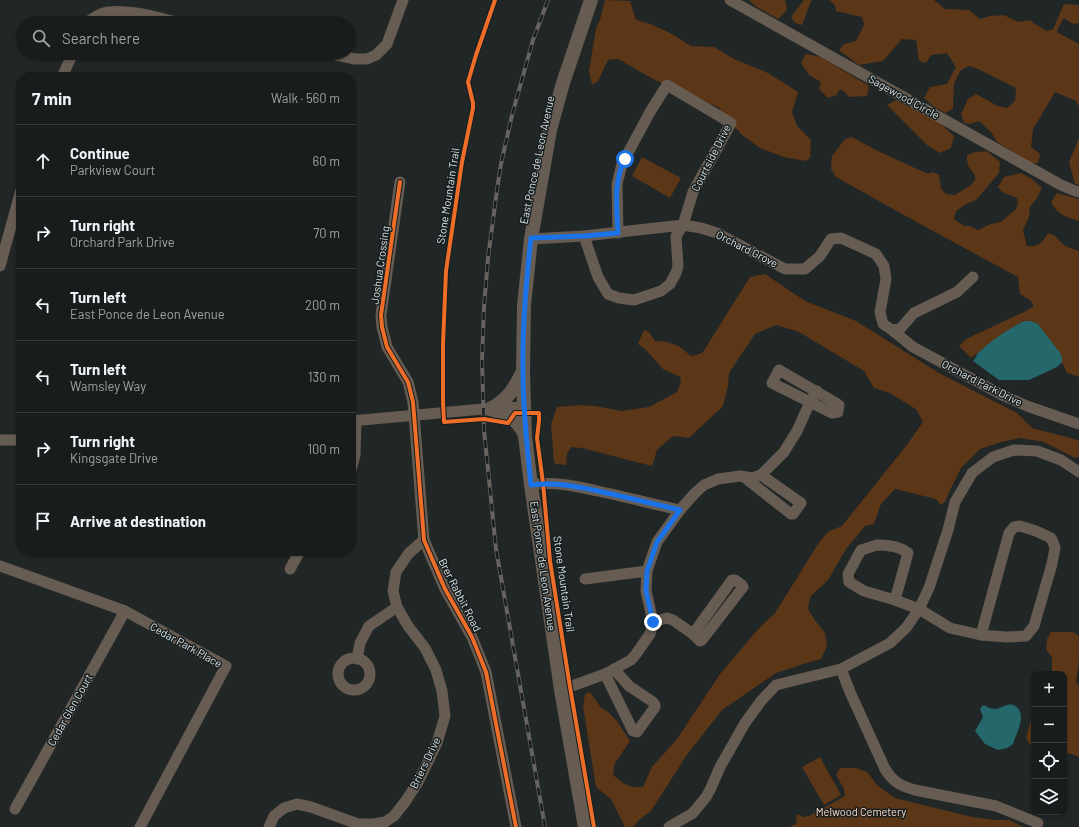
<!DOCTYPE html>
<html lang="en">
<head>
<meta charset="utf-8">
<style>
  :root { --surface:#191c1c; --page:#222525; --text:#f1f3f6; --muted:#9fa1a3; --line:#373a3b }
  body { margin:0; font-family:Barlow,sans-serif; background:var(--page); color:var(--text) }
  .controls { position:absolute; right:12px; bottom:12px; display:grid; overflow:hidden; border-radius:8px; box-shadow:0 1px 3px #0004 }
  .controls button { width:36px; height:36px; display:grid; place-items:center; padding:0; border:0; border-bottom:1px solid var(--line); background:var(--surface); color:var(--text); font:20px sans-serif }
  .stop { position:absolute; width:12px; height:12px; margin:-9px; border:3px solid #1a73e8; border-radius:50%; background:#fff }
  .stop.end { background:#1a73e8; border-color:#fff; box-shadow:0 1px 4px #0008 }
  .list { margin:0; padding:0; list-style:none }
  h2 { display:flex; justify-content:space-between; align-items:center; height:52px; margin:0; padding:0 16px; font-size:17px }
  h2 small { font-size:13px; font-weight:400; color:var(--muted) }
  .list li { display:grid; grid-template-columns:26px 1fr auto; gap:12px; align-items:center; box-sizing:border-box; height:72px; padding:0 16px; border-top:1px solid var(--line) }
  .list b { display:block; font-size:15px; white-space:nowrap }
  .list p { margin:0; font-size:13px; white-space:nowrap; color:var(--muted) }
  .list em { font-size:13px; font-style:normal; color:var(--muted) }
  .icon { flex:none; width:22px; height:22px; fill:none; stroke:currentColor; stroke-width:2; stroke-linecap:round; stroke-linejoin:round }
  .map { position:relative; flex:none; width:1079px; height:827px; overflow:hidden }
  .search { position:absolute; background:var(--surface); box-shadow:0 1px 3px #0004; left:16px; top:16px; width:340px; height:44px; display:flex; align-items:center; gap:10px; box-sizing:border-box; padding:0 14px; border-radius:22px; color:var(--muted); font-size:15px }
  .panel { position:absolute; background:var(--surface); box-shadow:0 1px 3px #0004; left:16px; top:72px; width:340px; height:484px; border-radius:16px }
  .map>svg:first-child { display:block }
  .green { fill:#5b3617 }
  .water { fill:#24686c }
  .lines { fill:none; stroke-linecap:round; stroke-linejoin:round }
  .minor { stroke:#675c52; stroke-width:11 }
  .major { stroke:#665c52; stroke-width:14 }
  .rail-casing { stroke:#676360; stroke-width:4 }
  .rail { stroke:#161e1f; stroke-width:2.5; stroke-dasharray:8; stroke-linecap:butt }
  .cycleway-casing { stroke:#161e1f; stroke-width:6 }
  .cycleway { stroke:#ee6e29; stroke-width:4 }
  .route { stroke:#1a73e8; stroke-width:5 }
  .labels { text-anchor:middle; stroke-width:3; stroke-linejoin:round; paint-order:stroke }
  .street-label { font-size:11px; fill:#dde2e3; stroke:#161e1f }
  .park-label { font-size:11px; fill:#fddbc5; stroke:#161e1f }
</style>
</head>
<body>
<div class="map">
<svg width="1079" height="827" viewBox="0 0 1079 827">
  <rect width="100%" height="100%" fill="#212626"/>
  <!-- green -->
  <g class="green">
    <path d="M605,0L630,1L636,20L653,25L672,34L691,46L714,47L734,59L768,73L798,92L792,112L797,126L811,140L810,158L806,161L784,157L760,148L741,134L718,107L655,80L618,59L608,60L598,81L592,85L589,71L596,28L600,20Z"/>
    <path d="M749,0H785L787,10L778,19L755,6Z"/>
    <path d="M804,0H812C807,8 806,17 802,25L795,23L791,17Z"/>
    <path d="M829,0H934L945,9L969,10L980,19L990,16L1004,15L1018,22L1031,20L1033,23L1047,31L1053,29L1064,4L1079,5V23L1073,24L1064,18L1058,28L1057,32L1079,44V107L1076,101L1055,92L1033,129L1031,147L1040,154L1038,163H1030L997,142L991,132L979,121L970,124L964,123L961,114L968,99L976,94L998,106L1007,108L1015,101L1016,88L978,69L969,66L961,70L954,83L953,109L945,113L933,106L924,98L930,87L947,84L956,67L947,53L931,55L926,63L919,61L916,40L902,39L883,61L859,65L839,50L844,44L856,41L864,25L862,17L836,11L835,5Z"/>
    <path d="M806,54L821,57L869,86L867,96L849,97L845,92L840,89L836,95L828,98L819,89L821,82L809,75L801,63Z"/>
    <path d="M896,100L940,123L954,136L951,148L940,153L928,146L887,105Z"/>
    <path d="M852,137L878,151L928,174L933,172L939,175L941,189L946,194L955,195C960,191 968,188 972,184C980,176 971,172 968,165C967,162 967,158 967,155L975,152L987,151L1000,162L999,173L976,200L966,204L956,211L954,219L964,226H970L978,230L991,224L1001,222L1016,209L1018,203L1017,198L1002,192L998,187L1004,177L1021,173L1032,179L1042,188L1037,198L1030,207L1029,217L1023,230L1027,246C1039,247 1042,243 1048,233L1055,236L1065,246L1079,251V377L1067,373L1062,362V357L1031,321H1025L1018,324L971,358L959,346L966,339L1026,311L1034,306L1030,300L1020,294L1018,277L920,224L836,177L831,169L832,156L845,139Z"/>
    <path d="M1079,138V185L1075,184L1069,162Z"/>
    <path d="M642,157L681,178L670,198L632,176Z"/>
    <path d="M1057,193L1079,199V221C1066,217 1058,215 1051,202Z"/>
    <path d="M765,274L805,301L856,321L939,373L1017,413L1032,428L1074,439L1079,441V457L1075,458L1044,442L1020,438L1001,442L980,449L961,468L950,490L945,502L941,505L936,499L895,489L881,504L874,524L865,526L846,549L828,580L810,597L808,609L814,619L825,633L827,646L821,659L810,662L776,673L722,710L686,756L651,811L639,820L633,827H625L611,799L596,787L583,707L585,694L590,692L595,699L601,708L607,711L617,721L630,741L615,763L613,775C624,784 628,788 643,787L652,767L677,739L720,674L760,627L775,613L820,541L829,531L842,526L906,446L923,422L917,410L890,393L874,388L864,371L799,332L776,325L755,334L729,373L728,386L723,406L689,438L673,436L657,450L652,466L582,448L571,447L567,454L566,465L556,464L554,462L551,424L557,407L579,405L595,406L622,411L649,407L677,392L681,382L680,377L663,369L645,349L638,344L644,330L649,332L655,341L667,342L679,346L691,356L697,355L703,352L750,277L759,275Z"/>
    <path d="M1051,632H1073L1079,636V661L1076,682L1079,686V757L1072,754L1064,753V674H1052V658L1046,649L1047,639Z"/>
    <path d="M1034,708V748H1032L1026,738Z"/>
    <path d="M820,757L841,795L824,805L802,767Z"/>
    <path d="M840,768H856L867,772L877,785L895,798L972,817L995,820H1009L1023,827H789L796,824L797,814L804,817L809,816L845,796L844,789L836,775Z"/>
  </g>
  <!-- water -->
  <g class="water">
    <path d="M1025,321H1031L1038,324L1060,353L1062,357V362L1057,367L1029,380H999L973,361C975,359 976,356 978,353C988,343 1012,326 1025,321Z"/>
    <path d="M983,705C986,706 991,709 995,709C1001,709 1006,703 1013,705C1027,710 1019,729 1015,738C1014,740 1014,742 1013,744C1009,748 1003,749 998,750L985,744L975,731L983,717L980,709Z"/>
  </g>
  <g class="lines">
    <!-- minor -->
    <g class="minor">
      <path d="M730,0L1061,185L1075,191L1079,192"/>
      <path d="M86,23C93,18 100,13 108,12C130,9 159,18 181,23"/>
      <path d="M327,53L355,59H367L376,55L387,44L403,0"/>
      <path d="M62,77L73,53"/>
      <path d="M400,182L381,315L382,327L387,347L408,382L413,402L424,540L445,589L472,637L486,672L516,827"/>
      <path d="M584,236L598,277L608,294L619,298L634,300L661,291L670,284L676,273L678,266L676,236L683,225L693,192L731,123L667,85L650,112L622,164L617,184L618,233"/>
      <path d="M531,239L584,236L683,225L701,228L717,233L785,269H805L820,256L831,239L841,238L876,254L884,266L886,279L880,312L883,324L892,330L900,329L914,313L957,292L973,277"/>
      <path d="M0,266L21,190"/>
      <path d="M892,330L913,347L1002,395L1027,406L1079,424"/>
      <path d="M779,370L836,403L839,405L838,412L832,413L772,383Z"/>
      <path d="M351,421L483,409L524,407"/>
      <path d="M0,440H21"/>
      <path d="M351,470L355,455L356,420"/>
      <path d="M744,477L791,514H793L801,503L761,475"/>
      <path d="M531,485C554,481 575,486 598,491C626,497 653,504 680,510"/>
      <path d="M1020,526L1036,531L1051,538L1053,542L1055,548L1052,564L1034,626L1026,636L1006,637L981,635L1009,533L1014,527Z"/>
      <path d="M877,545C887,545 900,546 908,553L895,600L864,591L849,582L848,574L861,550Z"/>
      <path d="M0,566L125,611L226,666L140,827"/>
      <path d="M290,569L300,551"/>
      <path d="M585,579L647,571"/>
      <path d="M895,600L919,609L950,628L981,635"/>
      <path d="M653,622L667,618L673,620L693,634L732,580H735L742,585L743,587L702,640L700,641L693,634"/>
      <circle cx="354" cy="674" r="16"/>
      <path d="M357,659L360,643L369,626L397,607"/>
      <path d="M841,669L850,692L885,769C893,782 901,786 915,790L996,806L1038,823"/>
      <path d="M605,674L633,731L637,732L655,707V705L653,702L629,686L614,669"/>
      <path d="M561,690L605,674L631,660L636,654L650,634L653,622L646,591L647,571L657,542L680,510L695,493L704,485L718,479L740,476L752,478L761,475L784,452L797,431L810,402L817,391"/>
      <path d="M15,809L125,611"/>
      <path d="M269,827L274,816L284,808L297,804L311,807L358,824H374L385,822L394,816L405,802L418,782L437,743L445,716L442,691L436,670L425,648L408,626L397,607L393,591L396,572L409,553L424,540"/>
      <path d="M669,827L693,813L706,797L710,790L720,767L745,723L761,701L776,685L841,669L890,643L906,628L919,609L929,588L948,530L955,502L972,473L993,457L1014,450L1037,451L1061,460L1079,472"/>
    </g>
    <!-- major -->
    <g class="major">
      <path d="M490,409C507,400 514,390 522,373"/>
      <path d="M490,409C508,414 516,417 525,435"/>
      <path d="M585,827L561,690L531,485L525,436L523,372L524,305L531,239L550,130L563,83L591,0"/>
    </g>
    <!-- rail casing -->
    <g class="rail-casing">
      <path id="rail" d="M545,827L496,549L484,430L482,360L484,307L488,258L497,190L501,164L512,115L533,40L548,0"/>
    </g>
    <!-- rail -->
    <use href="#rail" class="rail"/>
    <!-- cycleway casing -->
    <g class="cycleway-casing">
      <g id="cycleway">
        <path d="M495,0L476,55L468,82L473,103V108L462,162L446,271L443,344V401L444,422L484,419L508,423L515,413H539V421L537,438L543,483L550,561L570,687L594,827"/>
        <path d="M400,182L381,315L382,327L387,347L408,382L413,402L424,540L445,589L472,637L486,672L516,827"/>
      </g>
    </g>
    <!-- cycleway -->
    <use href="#cycleway" class="cycleway"/>
  </g>
  <g class="lines">
    <!-- route -->
    <path class="route" d="M625,159C613,181 617,209 618,233L584,236L531,238C526,283 522,327 523,372C523,410 527,447 531,485C554,482 575,486 598,491C626,497 653,504 680,510L657,542L647,571L646,591L653,622"/>
  </g>
  <g class="labels">
    <!-- street labels -->
    <g class="street-label">
      <text transform="translate(904 97) rotate(29)" y="4">Sagewood Circle</text>
      <text transform="translate(711 158) rotate(-63)" y="4">Courtside Drive</text>
      <text transform="translate(537 160) rotate(-78)" y="4">East Ponce de Leon Avenue</text>
      <text transform="translate(448 196) rotate(-81)" y="4">Stone Mountain Trail</text>
      <text transform="translate(747 249) rotate(27)" y="4">Orchard Grove</text>
      <text transform="translate(380 265) rotate(-82)" y="4">Joshua Crossing</text>
      <text transform="translate(982 383) rotate(27)" y="4">Orchard Park Drive</text>
      <text transform="translate(543 566) rotate(82)" y="4">East Ponce de Leon Avenue</text>
      <text transform="translate(564 584) rotate(82)" y="4">Stone Mountain Trail</text>
      <text transform="translate(460 595) rotate(63)" y="4">Brer Rabbit Road</text>
      <text transform="translate(186 645) rotate(29)" y="4">Cedar Park Place</text>
      <text transform="translate(70 710) rotate(-61)" y="4">Cedar Glen Court</text>
      <text transform="translate(425 763) rotate(-64)" y="4">Briers Drive</text>
    </g>
    <!-- park labels -->
    <g class="park-label">
      <text x="861" y="816">Melwood Cemetery</text>
    </g>
  </g>
</svg>
<div class="controls">
<button>+</button>
<button>−</button>
<button><svg class="icon" aria-label="locate" viewBox="0 0 24 24"><circle cx="12" cy="12" r="6"/><path d="M12 2v4M12 18v4M2 12h4M18 12h4"/></svg></button>
<button><svg class="icon" aria-label="layers" viewBox="0 0 24 24"><path d="M12 4l9 5-9 5-9-5zM3 14l9 5 9-5"/></svg></button>
</div>
<div class="stop" style="left:625px;top:159px"></div>
<div class="stop end" style="left:653px;top:622px"></div>
<div class="search"><svg class="icon" aria-label="search" viewBox="0 0 24 24"><circle cx="10" cy="10" r="6"/><path d="M15 15l6 6"/></svg>Search here</div>
<section class="panel">
<h2>7 min<small>Walk · 560 m</small></h2>
<ul class="list">
<li><svg class="icon" aria-label="ahead" viewBox="0 0 24 24"><path d="M12 20V5M6 11l6-6 6 6"/></svg><div><b>Continue</b><p>Parkview Court</p></div><em>60 m</em></li>
<li><svg class="icon" aria-label="right" viewBox="0 0 24 24"><path d="M7 20v-9h11M14 6l5 5-5 5"/></svg><div><b>Turn right</b><p>Orchard Park Drive</p></div><em>70 m</em></li>
<li><svg class="icon" aria-label="left" viewBox="0 0 24 24"><path d="M17 20v-9H6M10 6l-5 5 5 5"/></svg><div><b>Turn left</b><p>East Ponce de Leon Avenue</p></div><em>200 m</em></li>
<li><svg class="icon" aria-label="left" viewBox="0 0 24 24"><path d="M17 20v-9H6M10 6l-5 5 5 5"/></svg><div><b>Turn left</b><p>Wamsley Way</p></div><em>130 m</em></li>
<li><svg class="icon" aria-label="right" viewBox="0 0 24 24"><path d="M7 20v-9h11M14 6l5 5-5 5"/></svg><div><b>Turn right</b><p>Kingsgate Drive</p></div><em>100 m</em></li>
<li><svg class="icon" aria-label="arrive" viewBox="0 0 24 24"><path d="M6 21V4h12l-3 4 3 4H6"/></svg><div><b>Arrive at destination</b></div></li>
</ul>
</section>
</div>
</body>
</html>
